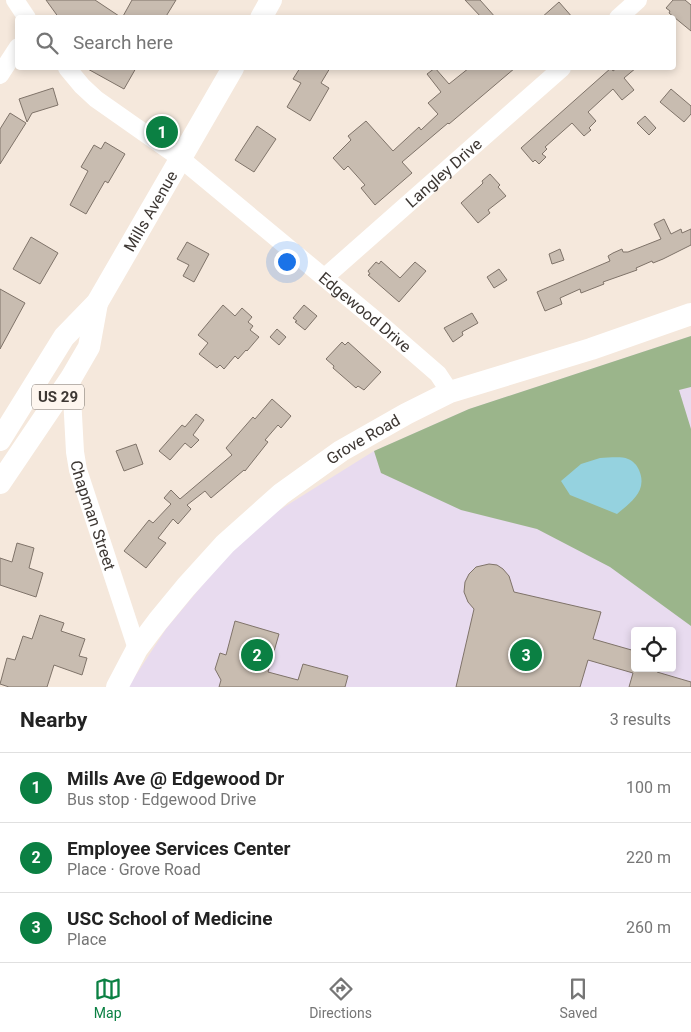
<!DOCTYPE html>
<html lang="en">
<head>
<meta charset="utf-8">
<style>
  :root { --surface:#fff; --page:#f6f6f6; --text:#222; --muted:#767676; --line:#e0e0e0; --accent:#0b8043 }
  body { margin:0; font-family:Roboto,sans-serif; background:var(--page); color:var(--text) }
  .controls { position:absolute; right:15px; bottom:15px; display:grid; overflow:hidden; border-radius:5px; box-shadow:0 2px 8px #0003 }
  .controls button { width:45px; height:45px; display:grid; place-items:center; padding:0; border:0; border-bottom:1px solid var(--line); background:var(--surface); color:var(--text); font:25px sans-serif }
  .you { position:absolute; left:286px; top:261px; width:18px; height:18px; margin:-12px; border:4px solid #fff; border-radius:50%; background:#1a73e8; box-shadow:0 0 0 8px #1a73e833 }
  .badge { display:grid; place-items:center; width:32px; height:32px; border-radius:50%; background:var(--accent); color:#fff; font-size:16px; font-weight:700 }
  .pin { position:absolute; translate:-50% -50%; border:2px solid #fff; box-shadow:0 1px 5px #0006 }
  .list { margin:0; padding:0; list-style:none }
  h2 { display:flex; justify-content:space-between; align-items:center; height:65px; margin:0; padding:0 20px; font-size:21px }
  h2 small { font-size:16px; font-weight:400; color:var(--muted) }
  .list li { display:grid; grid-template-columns:32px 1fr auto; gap:15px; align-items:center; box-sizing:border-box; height:70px; padding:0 20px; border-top:1px solid var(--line) }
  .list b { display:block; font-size:19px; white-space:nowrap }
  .list p { margin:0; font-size:16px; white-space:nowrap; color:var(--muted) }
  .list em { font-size:16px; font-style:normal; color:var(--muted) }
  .icon { flex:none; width:28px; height:28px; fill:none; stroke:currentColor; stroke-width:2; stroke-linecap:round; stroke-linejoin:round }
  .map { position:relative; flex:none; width:691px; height:687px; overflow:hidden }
  .search { position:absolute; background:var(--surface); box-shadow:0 2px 8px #0003; left:15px; right:15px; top:15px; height:55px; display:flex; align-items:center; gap:12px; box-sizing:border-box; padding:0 18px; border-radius:5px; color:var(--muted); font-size:19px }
  .sheet { height:275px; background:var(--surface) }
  nav { display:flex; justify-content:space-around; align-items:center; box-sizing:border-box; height:70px; border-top:1px solid var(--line); background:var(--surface); font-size:14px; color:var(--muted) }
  nav a { display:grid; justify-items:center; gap:2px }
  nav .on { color:var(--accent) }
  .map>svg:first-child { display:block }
  .medical { fill:#e8dbef; fill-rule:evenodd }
  .forest { fill:#9bb58b }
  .water { fill:#95d2df }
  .building { fill:#c8bcb0; stroke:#7f7369 }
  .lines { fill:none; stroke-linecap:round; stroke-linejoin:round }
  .minor { stroke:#fff; stroke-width:18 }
  .major { stroke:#fff; stroke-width:22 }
  .labels { text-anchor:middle; stroke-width:4; stroke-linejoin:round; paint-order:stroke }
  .shield { fill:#fef6ef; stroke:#77706b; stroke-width:1 }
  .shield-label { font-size:15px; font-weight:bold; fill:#3d3733 }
  .street-label { font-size:16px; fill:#3d3733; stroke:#fef6ef }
</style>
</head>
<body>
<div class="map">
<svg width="691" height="687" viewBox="0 0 691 687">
  <rect width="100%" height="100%" fill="#f5e8dc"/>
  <!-- medical -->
  <path class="medical" d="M691,336V687H128L166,629L249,529L374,451L469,409ZM635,631H672V668H635Z"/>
  <!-- forest -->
  <path class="forest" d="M691,336V387L679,390L691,429V626L610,567L537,529L461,510L381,473L374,451L469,409Z"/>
  <!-- water -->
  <path class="water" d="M600,458C608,458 621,456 628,459C633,461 637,465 639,470C648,491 631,502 617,514L570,495L561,481L581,464Z"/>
  <!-- building -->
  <g class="building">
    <path d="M46,0H95L122,18H59Z"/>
    <path d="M132,0H176L165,18H122Z"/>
    <path d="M465,0H480L496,18H482Z"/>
    <path d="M673,0H685L691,5V31L669,13L670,11L666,8Z"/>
    <path d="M559,2L573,18H541Z"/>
    <path d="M86,68H136L124,89Z"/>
    <path d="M300,68H330L321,83L329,88L310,121L287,107L301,83L293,79Z"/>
    <path d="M435,68L449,84L469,68H515L449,124L448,123L402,162L412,173L375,205L361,188L365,185L348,166L344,170L333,158L351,140L348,136L366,121L393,151L419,127L421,130L438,114L428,103L441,92L427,74Z"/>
    <path d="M611,68L613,71L617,68H636L624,78L634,90L622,100L613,89L588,112L596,121L589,128L591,130L584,136L572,123L545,147L547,149L542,154L546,157L539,164L535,160L533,162L521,148Z"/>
    <path d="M53,88L58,105L32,113L27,122L19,99Z"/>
    <path d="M671,89L691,106V114L684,122L660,102Z"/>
    <path d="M10,113L26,123L0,164V129Z"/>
    <path d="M645,116L656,128L649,135L637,123Z"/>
    <path d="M257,126L276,139L254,172L235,160Z"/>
    <path d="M105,142L125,154L108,183L105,181L86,214L70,205L88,171L81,167L94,145L101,149Z"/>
    <path d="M490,174L500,185L498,187L506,196L488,210L490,213L478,223L461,203L480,186L483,183L482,181Z"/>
    <path d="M664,219L671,234L681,229L682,233L691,229V245L663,259L653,263L652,261L636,268L637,270L603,282L604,284L581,293L580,289L560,298L562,304L545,311L537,292L610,261L608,256L613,253L622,249L623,252H628L661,239L654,224Z"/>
    <path d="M31,237L58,253L40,284L13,269Z"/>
    <path d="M187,242L209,254L194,282L183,276L189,265L177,259Z"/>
    <path d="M560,249L564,260L552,264L549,254Z"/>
    <path d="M381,261L400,278L415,262L426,271L399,302L368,275L370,274L368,271L376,262L379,264Z"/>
    <path d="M499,269L507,280L494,288L487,277Z"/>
    <path d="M0,289L25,303L0,349Z"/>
    <path d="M223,305L235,316L242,308L252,317L248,322L253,326L250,330L259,337L247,351L246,350L238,359L235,356L224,369L220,365L217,368L199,354L208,343L198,335Z"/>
    <path d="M304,305L317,316L305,330L295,322L297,321L293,318Z"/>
    <path d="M472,313L478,323L462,332L463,335L453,342L444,328Z"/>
    <path d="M277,329L286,337L279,345L270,337Z"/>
    <path d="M342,342L345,345L348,342L381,372L364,390L358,386L356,388L333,368L334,366L326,359Z"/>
    <path d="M272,399L291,416L281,428L278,425L265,440L268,442L245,471L244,470L211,498L205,491L187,505L191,509L178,524L173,519L158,538L166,543L146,568L124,551L149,520L153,523L171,504L164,498L171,490L180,499L232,455L226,448L253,417L255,419Z"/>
    <path d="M196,414L204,420L193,435L199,440L191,448L185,443L170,460L159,451L182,425L185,427Z"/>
    <path d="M136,444L143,464L124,471L116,451Z"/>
    <path d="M17,543L34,548L29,568L43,573L36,597L0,585V558L12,562Z"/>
    <path d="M489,564L497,565L503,569L509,576L514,592L601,612L593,639L635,651V668H658L657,672L691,682V687H629L633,673L588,660L580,687H456L474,609L468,602L464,592L465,582L469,574L476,567Z"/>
    <path d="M40,615L64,623L61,631L85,639L79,656L87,658L82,675L54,665L47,687H9L0,684L7,658L15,660L23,636L32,639Z"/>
    <path d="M235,621L279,634L268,672L298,680L303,664L348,676L345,687H219L221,680L215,669L220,653L226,655Z"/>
  </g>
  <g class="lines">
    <!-- minor -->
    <g class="minor">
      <path d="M15,0L27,18"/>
      <path d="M618,18L638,0"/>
      <path id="s1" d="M67,68L82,86L96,99L180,158L385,328L438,374L450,392"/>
      <path d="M0,75L18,47"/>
      <path id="s2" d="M325,277L562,68"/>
      <path id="s3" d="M71,378L75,452L78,470L137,649"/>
    </g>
    <!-- major -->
    <g class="major">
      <path d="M261,18L271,0"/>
      <path id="s4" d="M0,440L64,337L97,303L233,68"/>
      <path d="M0,483L71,378L89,347L97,303"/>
      <path id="s5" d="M117,687L137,649L158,621L186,587L225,544L281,494L341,451L406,414L450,392L591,349L691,314"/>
    </g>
  </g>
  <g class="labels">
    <!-- shield labels -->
    <rect class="shield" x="32" y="384.5" width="52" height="25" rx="4"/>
    <g class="shield-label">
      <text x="58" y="402">US 29</text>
    </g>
    <!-- street labels -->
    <g class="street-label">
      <text dy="6" stroke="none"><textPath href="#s2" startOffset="158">Langley Drive</textPath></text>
      <text dy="6" stroke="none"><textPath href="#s4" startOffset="275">Mills Avenue</textPath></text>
      <text dy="6" stroke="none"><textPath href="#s1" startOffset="386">Edgewood Drive</textPath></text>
      <text dy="6" stroke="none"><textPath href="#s5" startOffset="354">Grove Road</textPath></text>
      <text dy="6" stroke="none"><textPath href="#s3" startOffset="140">Chapman Street</textPath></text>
    </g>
  </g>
</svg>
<div class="controls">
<button><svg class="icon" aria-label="locate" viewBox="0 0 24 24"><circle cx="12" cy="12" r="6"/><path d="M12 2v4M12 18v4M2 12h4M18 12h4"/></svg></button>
</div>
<div class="you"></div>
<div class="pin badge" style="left:162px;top:132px">1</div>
<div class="pin badge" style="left:257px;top:655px">2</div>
<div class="pin badge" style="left:526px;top:655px">3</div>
<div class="search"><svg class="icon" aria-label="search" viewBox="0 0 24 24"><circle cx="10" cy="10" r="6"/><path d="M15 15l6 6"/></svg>Search here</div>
</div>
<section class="sheet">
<h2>Nearby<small>3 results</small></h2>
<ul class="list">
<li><span class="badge">1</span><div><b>Mills Ave @ Edgewood Dr</b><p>Bus stop · Edgewood Drive</p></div><em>100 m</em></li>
<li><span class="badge">2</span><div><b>Employee Services Center</b><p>Place · Grove Road</p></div><em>220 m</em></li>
<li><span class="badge">3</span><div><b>USC School of Medicine</b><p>Place</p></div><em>260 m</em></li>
</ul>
</section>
<nav>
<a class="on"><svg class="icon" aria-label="map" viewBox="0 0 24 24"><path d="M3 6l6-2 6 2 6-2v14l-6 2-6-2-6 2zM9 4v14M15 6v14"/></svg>Map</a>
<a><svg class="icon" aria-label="directions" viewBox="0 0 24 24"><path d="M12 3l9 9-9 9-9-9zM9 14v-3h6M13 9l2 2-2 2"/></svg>Directions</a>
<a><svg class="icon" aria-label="saved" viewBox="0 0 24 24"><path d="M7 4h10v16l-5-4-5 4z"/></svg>Saved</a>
</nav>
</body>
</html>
